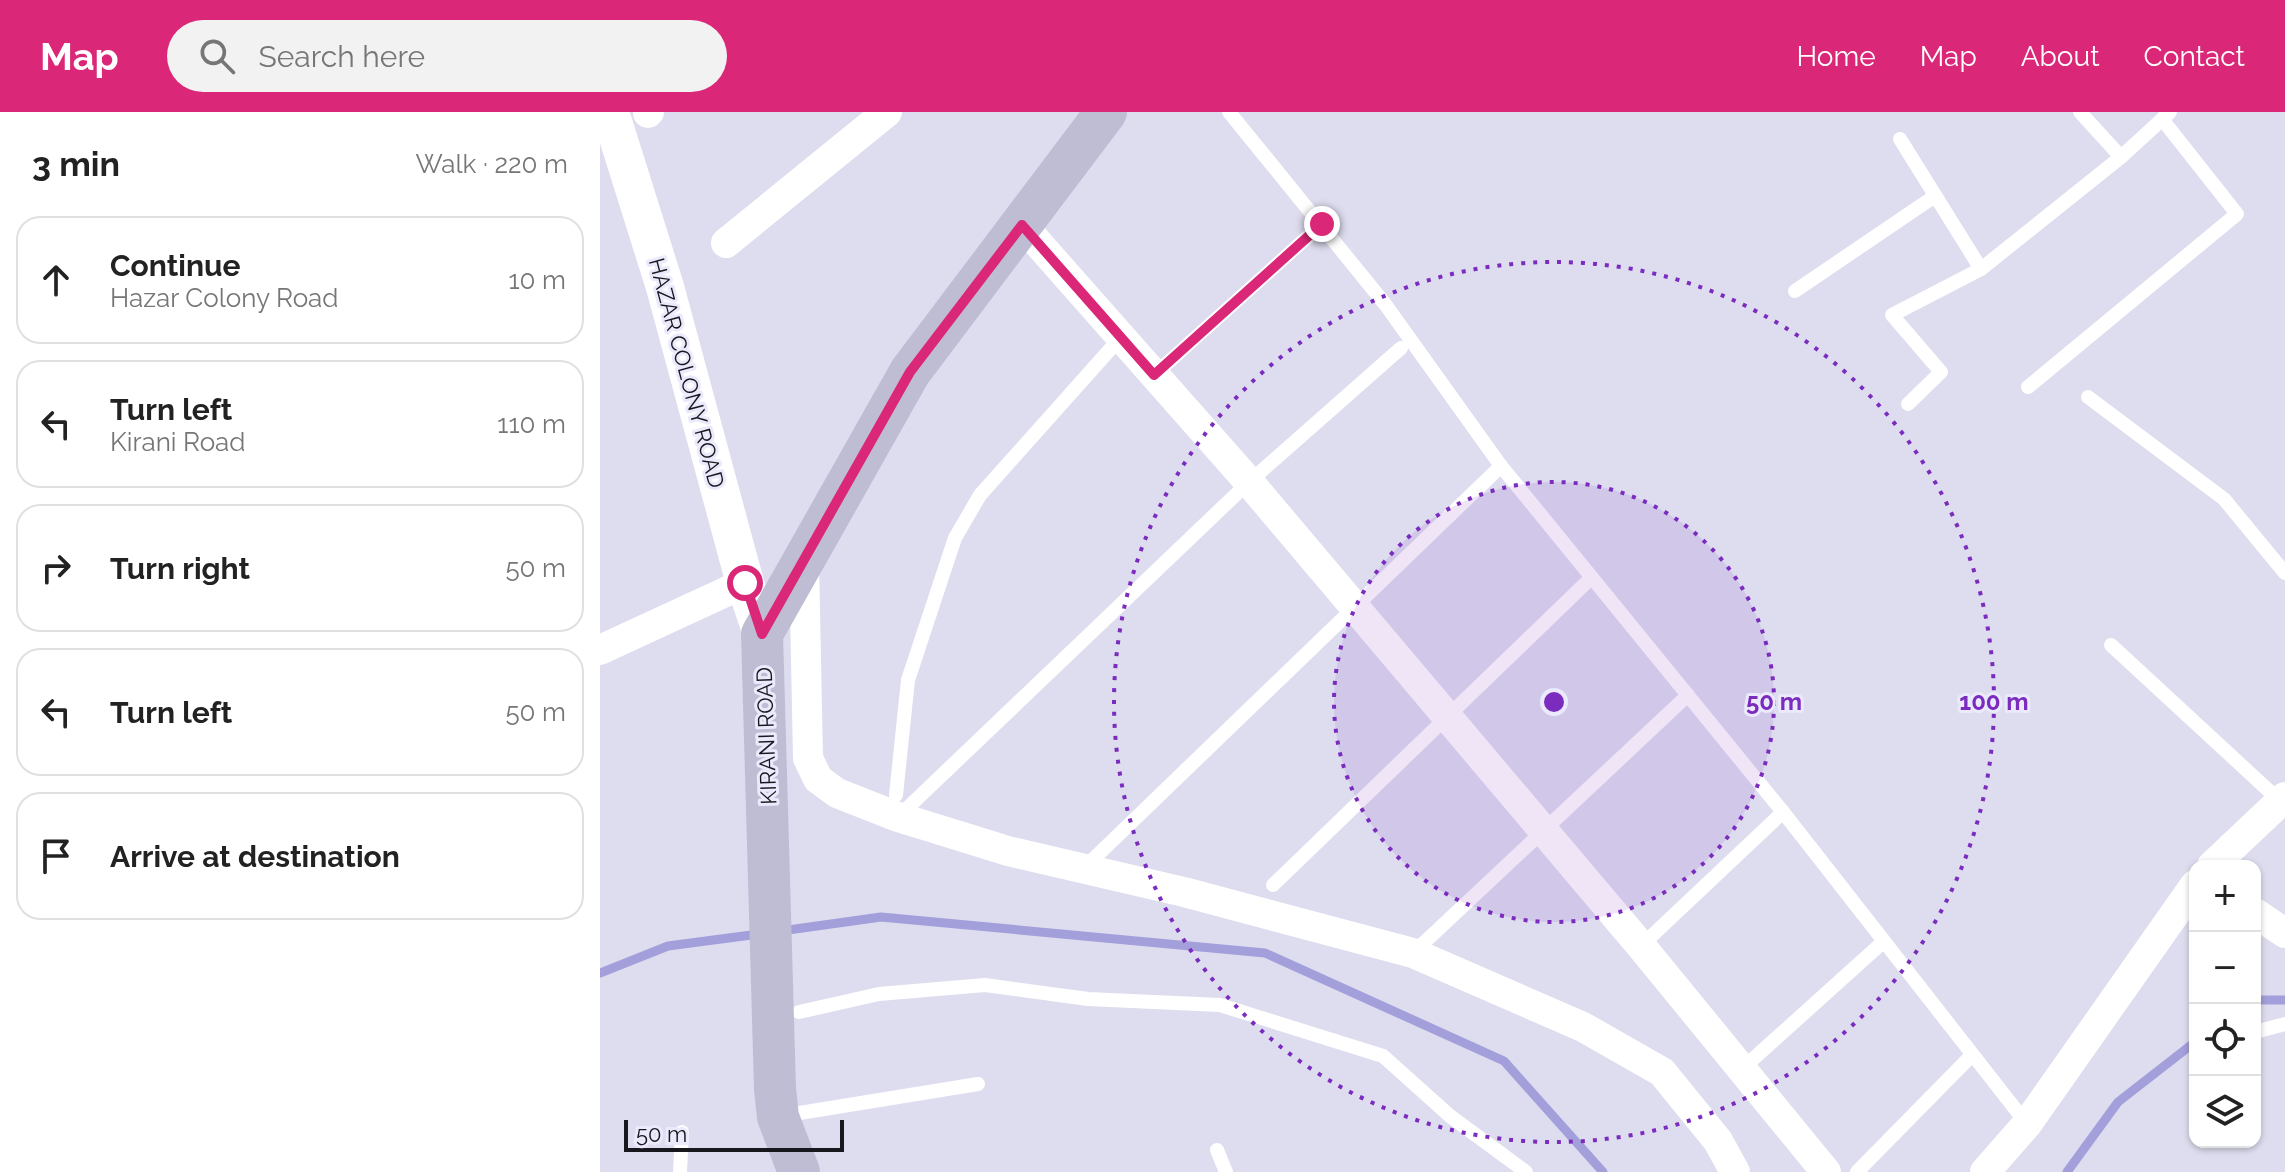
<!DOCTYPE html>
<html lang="en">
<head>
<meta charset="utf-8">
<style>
  :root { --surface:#fff; --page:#f2f2f2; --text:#222; --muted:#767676; --line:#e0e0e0; --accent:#db2777 }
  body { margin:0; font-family:Raleway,sans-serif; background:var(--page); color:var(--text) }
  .controls { position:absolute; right:24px; bottom:24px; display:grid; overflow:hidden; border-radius:16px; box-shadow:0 2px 6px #0004 }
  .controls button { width:72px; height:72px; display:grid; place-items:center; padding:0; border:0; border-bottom:2px solid var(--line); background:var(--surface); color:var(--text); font:40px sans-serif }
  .scale { position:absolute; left:24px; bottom:20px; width:220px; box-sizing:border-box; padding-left:8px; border:4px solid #18171d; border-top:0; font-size:22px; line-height:28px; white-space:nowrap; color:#18171d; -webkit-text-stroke:6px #ebeafc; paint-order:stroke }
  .stop { position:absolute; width:24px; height:24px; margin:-18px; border:6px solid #db2777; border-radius:50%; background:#fff }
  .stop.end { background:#db2777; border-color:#fff; box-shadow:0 2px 8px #0008 }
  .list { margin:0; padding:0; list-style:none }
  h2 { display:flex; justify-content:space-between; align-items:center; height:104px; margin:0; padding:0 32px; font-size:34px }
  h2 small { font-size:26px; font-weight:400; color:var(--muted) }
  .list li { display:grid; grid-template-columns:52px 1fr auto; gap:24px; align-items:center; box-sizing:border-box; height:128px; margin:0 16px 16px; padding:0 16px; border:2px solid var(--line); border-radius:24px }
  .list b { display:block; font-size:30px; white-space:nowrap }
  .list p { margin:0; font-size:26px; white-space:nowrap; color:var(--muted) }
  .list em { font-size:26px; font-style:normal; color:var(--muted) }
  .icon { flex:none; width:44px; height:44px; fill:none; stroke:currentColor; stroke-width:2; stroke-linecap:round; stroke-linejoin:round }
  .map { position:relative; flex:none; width:1685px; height:1060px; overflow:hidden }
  header { display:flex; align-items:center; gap:48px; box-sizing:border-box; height:112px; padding:0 40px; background:var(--accent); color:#fff }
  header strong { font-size:38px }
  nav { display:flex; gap:44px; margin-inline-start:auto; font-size:28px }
  .search { width:560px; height:72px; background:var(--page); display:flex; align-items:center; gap:20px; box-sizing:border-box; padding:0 28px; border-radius:44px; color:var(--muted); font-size:30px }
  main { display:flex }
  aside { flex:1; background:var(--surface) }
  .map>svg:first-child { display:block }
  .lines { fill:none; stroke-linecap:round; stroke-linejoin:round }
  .stream { stroke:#a39fdb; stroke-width:9 }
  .service { stroke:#fff; stroke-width:14 }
  .minor { stroke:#fff; stroke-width:30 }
  .tertiary { stroke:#fff; stroke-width:38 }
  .secondary { stroke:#bfbdd4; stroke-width:42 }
  .route { stroke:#db2777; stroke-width:10 }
  .ring { fill:none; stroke:#7b2cbf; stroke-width:4; stroke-dasharray:4 8 }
  .labels { text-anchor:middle; stroke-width:6; stroke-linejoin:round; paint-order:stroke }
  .street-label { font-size:22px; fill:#18171d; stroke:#ebeafc }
  .centre { fill:#7b2cbf; stroke:#ebeafc; stroke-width:4 }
  .ring-label { font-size:24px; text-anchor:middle; font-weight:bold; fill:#7b2cbf; stroke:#ebeafc; stroke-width:6; stroke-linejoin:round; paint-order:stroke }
</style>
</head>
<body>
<header>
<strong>Map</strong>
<div class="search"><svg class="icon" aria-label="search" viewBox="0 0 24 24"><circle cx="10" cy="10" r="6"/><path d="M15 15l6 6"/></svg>Search here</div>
<nav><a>Home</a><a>Map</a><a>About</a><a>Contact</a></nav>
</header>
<main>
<aside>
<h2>3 min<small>Walk · 220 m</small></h2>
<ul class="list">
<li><svg class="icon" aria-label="ahead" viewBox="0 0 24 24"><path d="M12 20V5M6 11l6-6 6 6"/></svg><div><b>Continue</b><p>Hazar Colony Road</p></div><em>10 m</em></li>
<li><svg class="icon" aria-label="left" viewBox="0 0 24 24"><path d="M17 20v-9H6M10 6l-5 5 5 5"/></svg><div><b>Turn left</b><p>Kirani Road</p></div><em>110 m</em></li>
<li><svg class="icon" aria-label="right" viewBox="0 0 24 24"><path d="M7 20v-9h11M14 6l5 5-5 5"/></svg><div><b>Turn right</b></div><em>50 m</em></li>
<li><svg class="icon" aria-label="left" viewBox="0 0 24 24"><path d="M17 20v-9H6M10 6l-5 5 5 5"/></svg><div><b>Turn left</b></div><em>50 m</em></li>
<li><svg class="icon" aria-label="arrive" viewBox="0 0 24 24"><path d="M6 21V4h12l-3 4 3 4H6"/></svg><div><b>Arrive at destination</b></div></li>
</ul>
</aside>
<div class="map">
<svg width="1685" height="1060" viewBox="0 0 1685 1060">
  <rect width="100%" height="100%" fill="#ddddef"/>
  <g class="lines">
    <!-- stream -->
    <g class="stream">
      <path d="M181,819L281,805L665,841L904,949L1003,1060"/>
      <path d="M0,861L68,834L159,822"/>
      <path d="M1655,888H1685"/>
      <path d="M1467,1060L1518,990L1595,930"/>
    </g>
    <!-- service -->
    <g class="service">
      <path d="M629,0L785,192L901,354L1183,700L1427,1012"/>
      <path d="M1480,0L1521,45"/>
      <path d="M1300,27L1381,157L1521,45L1570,0"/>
      <path d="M1195,179L1335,84"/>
      <path d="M554,263L722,112"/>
      <path d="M1428,275L1637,102L1562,7"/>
      <path d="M1488,285L1624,387L1685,461"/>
      <path d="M1308,292L1341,260L1292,203L1381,157"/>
      <path d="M1511,533L1680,689"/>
      <path d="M296,683L308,568L355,426L380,383L522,224"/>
      <path d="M298,705L649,370L801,236"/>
      <path d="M484,756L901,354"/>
      <path d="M673,773L991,466"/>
      <path d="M1041,834L1183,700"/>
      <path d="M813,841L1088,583"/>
      <path d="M199,900L279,882L385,873L488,887L620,893L783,944L850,1004L926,1060"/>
      <path d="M1655,920L1685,912"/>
      <path d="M1142,957L1283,830"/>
      <path d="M181,1004L378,972"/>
      <path d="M617,1038L626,1060"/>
      <path d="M80,1060L82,1020"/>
      <path d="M1257,1060L1371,944"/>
    </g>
    <!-- minor -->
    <g class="minor">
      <path d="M48,1L49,0"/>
      <path d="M422,113L649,370L1041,834L1226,1060"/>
      <path d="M126,131L287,0"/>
      <path d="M204,450L208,646L218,667L237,681L298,705L408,739L584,780L813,841L983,915L1062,960L1118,1029L1135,1060"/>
      <path d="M0,538L145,471"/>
      <path d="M1612,754L1685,685"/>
      <path d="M1655,801L1685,821"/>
      <path d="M1385,1060L1427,1012L1595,773"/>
    </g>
    <!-- tertiary -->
    <path class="tertiary" d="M10,0L65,175L145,471L162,522"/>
    <!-- secondary -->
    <path class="secondary" d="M199,1060L178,1005L175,977L162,522L310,260L506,0"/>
  </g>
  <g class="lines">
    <!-- route -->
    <path class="route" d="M145,471L162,522L310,260L422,113L554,263L722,112"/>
  </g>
  <!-- distance rings -->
  <circle cx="954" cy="590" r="220" fill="#7b2cbf" fill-opacity=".12"/>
  <g class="ring">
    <circle cx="954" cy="590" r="220"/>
    <circle cx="954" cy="590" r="440"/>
  </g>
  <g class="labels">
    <!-- street labels -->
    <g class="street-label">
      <text transform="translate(87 261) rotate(75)" y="8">HAZAR COLONY ROAD</text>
      <text transform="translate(166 624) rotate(-92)" y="8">KIRANI ROAD</text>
    </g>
  </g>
  <circle cx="954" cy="590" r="12" class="centre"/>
  <g class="ring-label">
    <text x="1174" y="598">50 m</text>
    <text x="1394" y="598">100 m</text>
  </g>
</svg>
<div class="controls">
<button>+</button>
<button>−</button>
<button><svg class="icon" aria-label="locate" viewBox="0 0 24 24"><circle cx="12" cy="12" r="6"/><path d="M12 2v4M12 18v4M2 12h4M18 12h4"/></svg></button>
<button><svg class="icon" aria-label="layers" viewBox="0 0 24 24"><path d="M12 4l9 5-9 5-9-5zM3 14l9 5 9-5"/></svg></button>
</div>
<div class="scale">50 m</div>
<div class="stop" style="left:145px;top:471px"></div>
<div class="stop end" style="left:722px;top:112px"></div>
</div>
</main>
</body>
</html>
